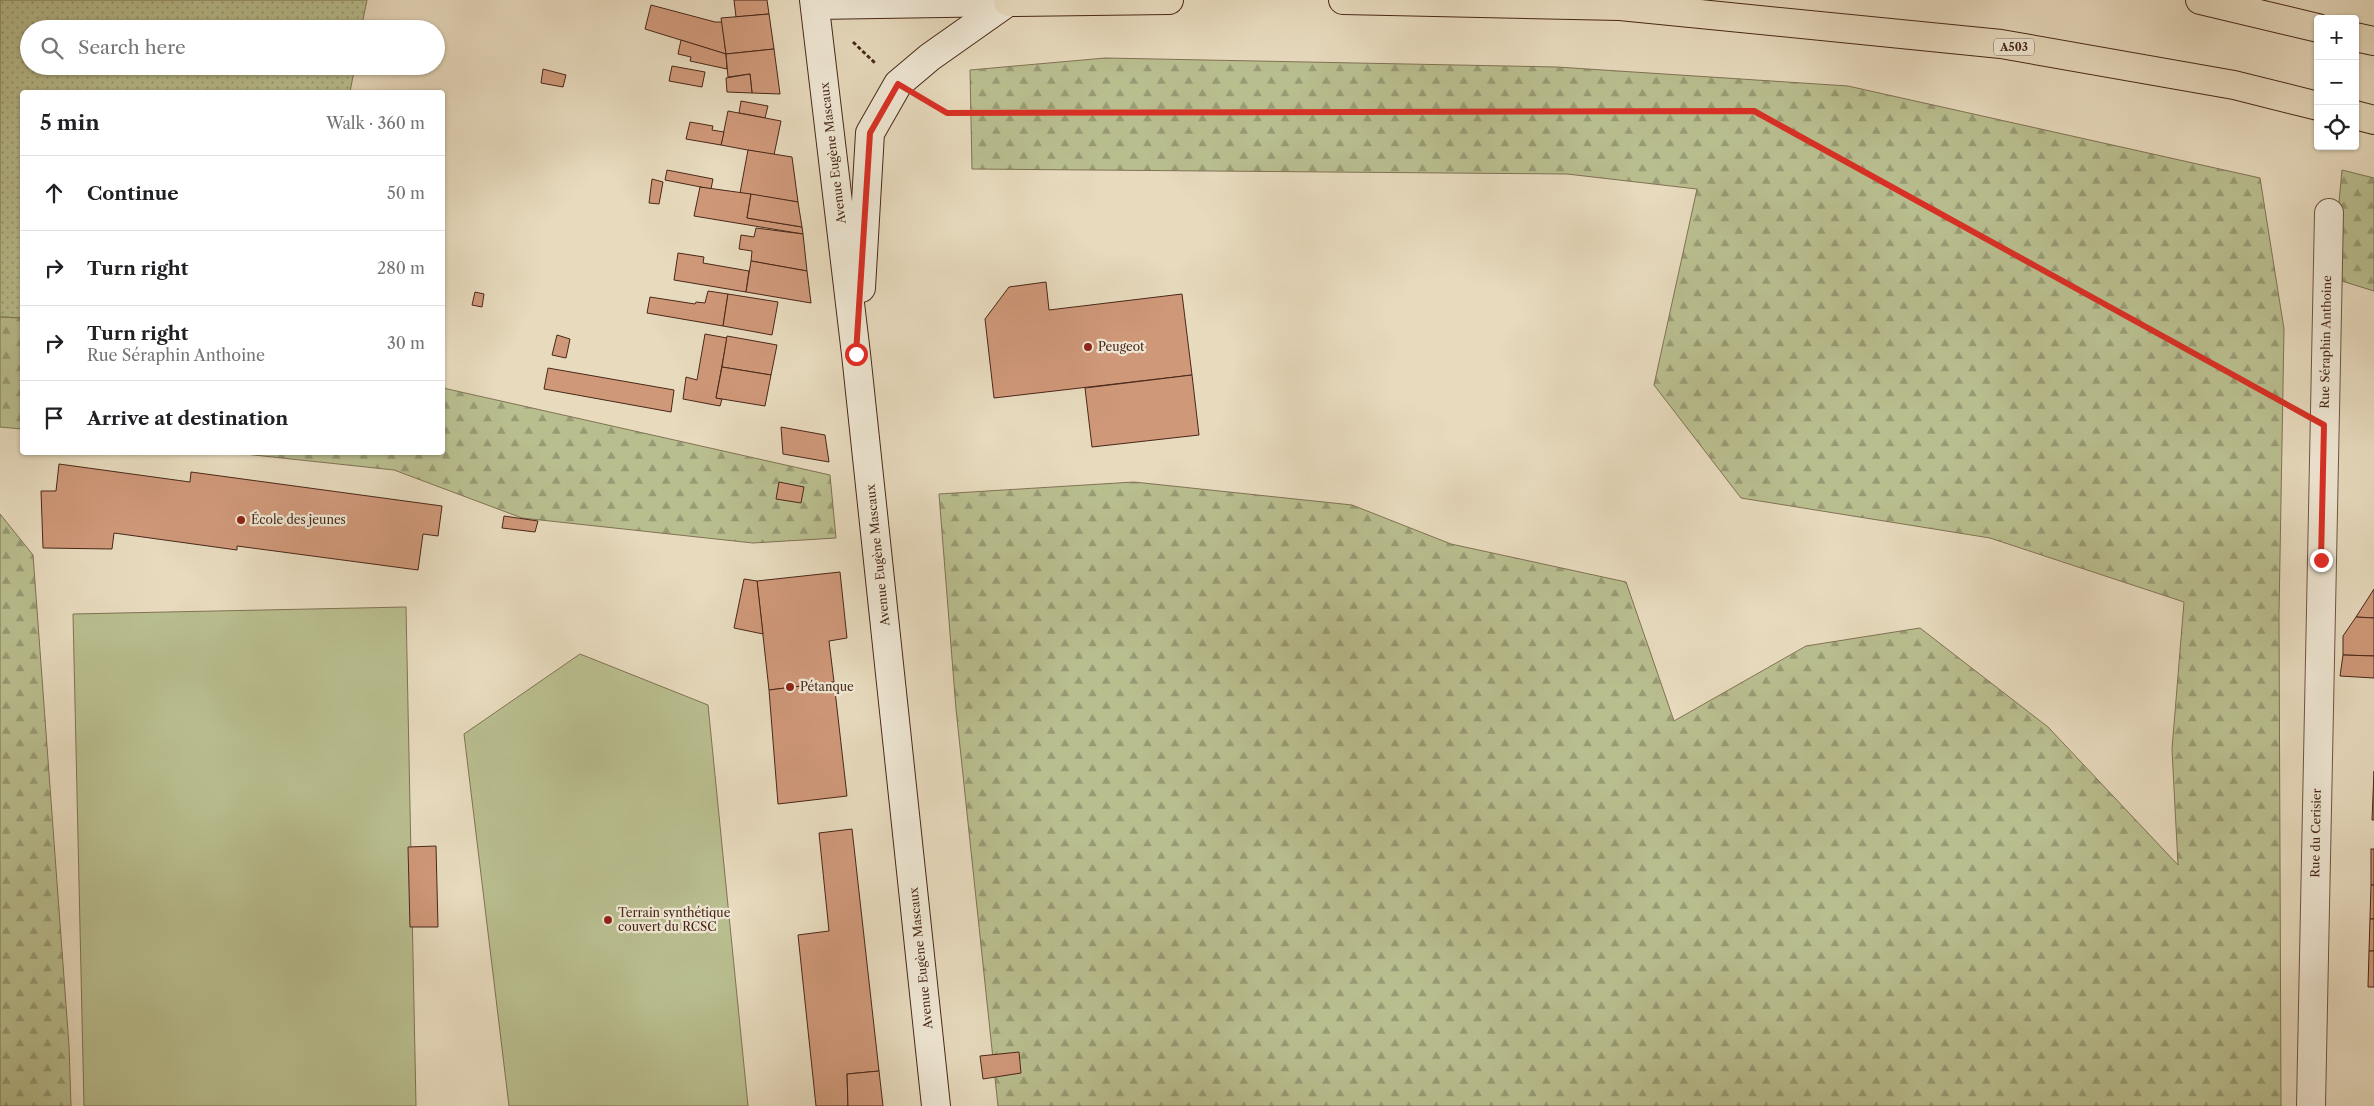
<!DOCTYPE html>
<html lang="en">
<head>
<meta charset="utf-8">
<style>
  :root { --surface:#fff; --page:#f2f2f2; --text:#202124; --muted:#757577; --line:#e0e0e0 }
  body { margin:0; font-family:"Libre Caslon Text",serif; background:var(--page); color:var(--text) }
  .controls { position:absolute; right:15px; top:15px; display:grid; overflow:hidden; border-radius:5px; box-shadow:0 1px 4px #0004 }
  .controls button { width:45px; height:45px; display:grid; place-items:center; padding:0; border:0; border-bottom:1px solid var(--line); background:var(--surface); color:var(--text); font:25px sans-serif }
  .stop { position:absolute; width:15px; height:15px; margin:-11px; border:4px solid #d93025; border-radius:50%; background:#fff }
  .stop.end { background:#d93025; border-color:#fff; box-shadow:0 1px 5px #0008 }
  .list { margin:0; padding:0; list-style:none }
  h2 { display:flex; justify-content:space-between; align-items:center; height:65px; margin:0; padding:0 20px; font-size:21px }
  h2 small { font-size:16px; font-weight:400; color:var(--muted) }
  .list li { display:grid; grid-template-columns:32px 1fr auto; gap:15px; align-items:center; box-sizing:border-box; height:75px; padding:0 20px; border-top:1px solid var(--line) }
  .list b { display:block; font-size:19px; white-space:nowrap }
  .list p { margin:0; font-size:16px; white-space:nowrap; color:var(--muted) }
  .list em { font-size:16px; font-style:normal; color:var(--muted) }
  .icon { flex:none; width:28px; height:28px; fill:none; stroke:currentColor; stroke-width:2; stroke-linecap:round; stroke-linejoin:round }
  .map { position:relative; flex:none; width:2374px; height:1106px; overflow:hidden }
  .search { position:absolute; background:var(--surface); box-shadow:0 1px 4px #0004; left:20px; top:20px; width:425px; height:55px; display:flex; align-items:center; gap:12px; box-sizing:border-box; padding:0 18px; border-radius:28px; color:var(--muted); font-size:19px }
  .panel { position:absolute; background:var(--surface); box-shadow:0 1px 4px #0004; left:20px; top:90px; width:425px; height:365px; border-radius:5px }
  .map>svg:first-child { display:block }
  .grass { fill:url(#grass-dots); stroke:#817254 }
  .forest { fill:url(#forest-firs); stroke:#817254 }
  .garden { fill:#b9be8f; stroke:#817254 }
  .building { fill:#cf9879; stroke:#492718 }
  .lines { fill:none; stroke-linecap:round; stroke-linejoin:round }
  .street-casing { stroke:#705441; stroke-width:30 }
  .secondary-casing { stroke:#492718; stroke-width:30 }
  .highway-casing { stroke:#492718; stroke-width:30 }
  .path { stroke:#492718; stroke-width:3; stroke-dasharray:4 2.5; stroke-linecap:butt }
  .street { stroke:#efe7d4; stroke-width:28 }
  .secondary { stroke:#efe7d4; stroke-width:28 }
  .highway { stroke:#e7dabd; stroke-width:28 }
  .route { stroke:#d93025; stroke-width:6 }
  .poi-dot { fill:#8f2418; stroke:#efe7d4; stroke-width:2 }
  .labels { text-anchor:middle; stroke-width:4.5; stroke-linejoin:round; paint-order:stroke }
  .shield { fill:#efe7d4; stroke:#7b6150; stroke-width:1 }
  .shield-label { font-size:11px; font-weight:bold; fill:#492718 }
  .street-label { font-size:12px; fill:#492718; stroke:#efe7d4 }
  .poi-label { font-size:12px; fill:#492718; stroke:#efe7d4; text-anchor:start }
</style>
</head>
<body>
<div class="map">
<svg width="2374" height="1106" viewBox="0 0 2374 1106">
  <defs>
    <pattern id="grass-dots" width="8" height="8" patternUnits="userSpaceOnUse" patternTransform="scale(1.25)"><rect width="8" height="8" fill="#b9be8f"/><path d="M2 2h.1M6 6h.1" fill="none" stroke="#989a74" stroke-width="1.8" stroke-linecap="round"/></pattern>
    <pattern id="forest-firs" width="22" height="20" patternUnits="userSpaceOnUse" patternTransform="scale(1.25)"><rect width="22" height="20" fill="#b9be8f"/><path d="M5 1l3.5 6h-7zM16 11l3.5 6h-7z" fill="#989a74"/></pattern>
  </defs>
  <rect width="100%" height="100%" fill="#e7dabd"/>
  <filter id="stains"><feTurbulence type="fractalNoise" baseFrequency=".004" numOctaves="4"/><feColorMatrix values="0 0 0 0 .2 0 0 0 0 .09 0 0 0 0 .02 0 0 0 .5 -.17"/></filter>
  <radialGradient id="worn" r=".72"><stop offset=".6" stop-color="#630" stop-opacity="0"/><stop offset="1" stop-color="#630" stop-opacity=".3"/></radialGradient>
  <!-- grass -->
  <path class="grass" d="M0,0H367L361,29H29V66H355L350,92H22V318L0,317Z"/>
  <!-- forest -->
  <g class="forest">
    <path d="M1105,58L1557,67L1848,86L2260,178L2284,329L2279,614L2281,1106H998L956,709L939,494L1134,482L1352,505L1451,544L1626,582L1674,721L1806,646L1920,628L2048,727L2178,865L2172,749L2184,602L1990,538L1741,498L1654,385L1697,189L1567,174L972,169L970,70Z"/>
    <path d="M2342,170L2374,178V291L2332,278Z"/>
    <path d="M0,317L22,318V429L0,427Z"/>
    <path d="M443,388L830,475L836,538L753,543L522,518L394,470L235,453L442,452Z"/>
    <path d="M0,514L33,555L69,1046L71,1106H0Z"/>
  </g>
  <!-- garden -->
  <g class="garden">
    <path d="M406,607L416,1106H84L73,614Z"/>
    <path d="M580,654L708,705L748,1106H509L464,734Z"/>
  </g>
  <!-- building -->
  <g class="building">
    <path d="M734,0H767L769,14L736,17Z"/>
    <path d="M651,5L715,22H722L726,54L645,29Z"/>
    <path d="M769,14L774,49L726,54L721,18Z"/>
    <path d="M681,40L726,54L727,69L690,61L691,57L678,54Z"/>
    <path d="M774,49L780,94L752,93L750,74L728,77L726,54Z"/>
    <path d="M672,66L705,72L702,87L669,81Z"/>
    <path d="M543,69L566,75L563,87L541,83Z"/>
    <path d="M750,74L752,93L727,92L726,78Z"/>
    <path d="M741,101L768,106L765,118L739,113Z"/>
    <path d="M728,111L781,121L774,155L721,145Z"/>
    <path d="M690,122L713,126L712,130L724,132L721,145L686,139Z"/>
    <path d="M748,150L792,157L798,202L740,193Z"/>
    <path d="M667,170L713,179L711,189L665,180Z"/>
    <path d="M652,179L663,182L659,204L649,203Z"/>
    <path d="M700,187L751,194L747,218L802,227L803,234L694,216Z"/>
    <path d="M751,194L798,202L802,227L747,218Z"/>
    <path d="M756,228L803,234L807,271L751,261L752,251L739,249L741,235L754,237Z"/>
    <path d="M678,253L704,257L703,263L749,271L746,292L674,280Z"/>
    <path d="M751,261L807,271L811,303L746,292Z"/>
    <path d="M1046,282L1049,310L1182,294L1192,375L994,398L985,319L1009,287Z"/>
    <path d="M708,291L728,294L723,326L647,313L650,297L695,304L696,302L705,303Z"/>
    <path d="M475,292L484,294L482,307L472,305Z"/>
    <path d="M728,294L778,302L772,335L723,326Z"/>
    <path d="M705,334L727,338L716,398L722,399L720,406L683,399L686,377L697,380Z"/>
    <path d="M557,335L570,339L566,358L552,355Z"/>
    <path d="M727,336L777,345L771,375L722,367Z"/>
    <path d="M722,367L771,375L765,406L716,398Z"/>
    <path d="M548,368L674,390L671,412L544,389Z"/>
    <path d="M1192,375L1199,435L1092,447L1085,388Z"/>
    <path d="M781,427L825,435L829,462L783,454Z"/>
    <path d="M59,464L190,482L191,472L442,506L438,536L423,534L418,570L237,546V550L114,533L112,549L43,548L41,491H56Z"/>
    <path d="M779,482L804,487L801,503L776,499Z"/>
    <path d="M504,516L538,521L535,532L502,528Z"/>
    <path d="M840,572L847,638L829,641L834,682L769,690L757,581Z"/>
    <path d="M744,579L757,581L763,634L734,628Z"/>
    <path d="M2374,589V618L2356,617Z"/>
    <path d="M2356,617L2374,618V656L2343,655V636Z"/>
    <path d="M2343,655L2374,656V678L2340,676Z"/>
    <path d="M834,682L847,796L778,804L769,690Z"/>
    <path d="M2374,771V820H2372Z"/>
    <path d="M852,829L879,1071L847,1074L848,1106H816L798,935L829,931L819,833Z"/>
    <path d="M436,846L438,927H410L408,847Z"/>
    <rect x="2371" y="849" width="3" height="36"/>
    <path d="M2371,885H2374V919H2370Z"/>
    <path d="M2370,919H2374V951H2369Z"/>
    <path d="M2369,951H2374V987H2368Z"/>
    <path d="M1019,1052L1021,1073L983,1079L980,1056Z"/>
    <path d="M879,1071L883,1106H848L847,1074Z"/>
  </g>
  <g class="lines">
    <!-- street casing -->
    <g class="street-casing">
      <path id="street" d="M2311,1106L2329,213"/>
    </g>
    <!-- secondary casing -->
    <g class="secondary-casing">
      <g id="secondary">
        <path d="M814,0L856,354L936,1106"/>
        <path d="M815,5L1008,2"/>
        <path d="M861,288L870,133L898,84L930,57L1008,2"/>
      </g>
    </g>
    <!-- highway casing -->
    <g class="highway-casing">
      <g id="highway">
        <path d="M1343,0L1620,6L2001,44L2234,85L2318,106"/>
        <path d="M2200,0L2318,28"/>
        <path d="M1008,2L1169,0"/>
        <path d="M2355,37L2374,41"/>
        <path d="M2355,115L2374,120"/>
      </g>
    </g>
    <!-- path -->
    <g class="path">
      <path d="M853,42L875,63"/>
      <path d="M926,101L947,113L1754,111L2293,408"/>
    </g>
    <!-- street -->
    <use href="#street" class="street"/>
    <!-- secondary -->
    <use href="#secondary" class="secondary"/>
    <!-- highway -->
    <use href="#highway" class="highway"/>
  </g>
  <g class="lines">
    <!-- route -->
    <path class="route" d="M856,354L870,133L898,84L947,113L1754,111L2324,425L2321,560"/>
  </g>
  <!-- markers -->
  <g class="poi-dot">
    <circle cx="1088" cy="347" r="5"/>
    <circle cx="241" cy="520" r="5"/>
    <circle cx="790" cy="687" r="5"/>
    <circle cx="608" cy="920" r="5"/>
  </g>
  <g class="labels">
    <!-- shield labels -->
    <rect class="shield" x="1994" y="38.5" width="40" height="17" rx="4"/>
    <g class="shield-label">
      <text x="2014" y="51">A503</text>
    </g>
    <!-- street labels -->
    <g class="street-label">
      <text transform="translate(833 153) rotate(-97)" y="4">Avenue Eugène Mascaux</text>
      <text transform="translate(2326 342) rotate(-89)" y="4">Rue Séraphin Anthoine</text>
      <text transform="translate(878 555) rotate(-96)" y="4">Avenue Eugène Mascaux</text>
      <text transform="translate(2316 833) rotate(-89)" y="4">Rue du Cerisier</text>
      <text transform="translate(921 958) rotate(-96)" y="4">Avenue Eugène Mascaux</text>
    </g>
    <!-- poi labels -->
    <g class="poi-label">
      <text x="1098" y="351">Peugeot</text>
      <text x="251" y="524">École des jeunes</text>
      <text x="800" y="691">Pétanque</text>
      <text x="618" y="917">Terrain synthétique<tspan x="618" dy="14">couvert du RCSC</tspan></text>
    </g>
  </g>
  <rect width="100%" height="100%" filter="url(#stains)"/>
  <rect width="100%" height="100%" fill="url(#worn)"/>
</svg>
<div class="controls">
<button>+</button>
<button>−</button>
<button><svg class="icon" aria-label="locate" viewBox="0 0 24 24"><circle cx="12" cy="12" r="6"/><path d="M12 2v4M12 18v4M2 12h4M18 12h4"/></svg></button>
</div>
<div class="stop" style="left:856px;top:354px"></div>
<div class="stop end" style="left:2321px;top:560px"></div>
<div class="search"><svg class="icon" aria-label="search" viewBox="0 0 24 24"><circle cx="10" cy="10" r="6"/><path d="M15 15l6 6"/></svg>Search here</div>
<section class="panel">
<h2>5 min<small>Walk · 360 m</small></h2>
<ul class="list">
<li><svg class="icon" aria-label="ahead" viewBox="0 0 24 24"><path d="M12 20V5M6 11l6-6 6 6"/></svg><div><b>Continue</b></div><em>50 m</em></li>
<li><svg class="icon" aria-label="right" viewBox="0 0 24 24"><path d="M7 20v-9h11M14 6l5 5-5 5"/></svg><div><b>Turn right</b></div><em>280 m</em></li>
<li><svg class="icon" aria-label="right" viewBox="0 0 24 24"><path d="M7 20v-9h11M14 6l5 5-5 5"/></svg><div><b>Turn right</b><p>Rue Séraphin Anthoine</p></div><em>30 m</em></li>
<li><svg class="icon" aria-label="arrive" viewBox="0 0 24 24"><path d="M6 21V4h12l-3 4 3 4H6"/></svg><div><b>Arrive at destination</b></div></li>
</ul>
</section>
</div>
</body>
</html>
